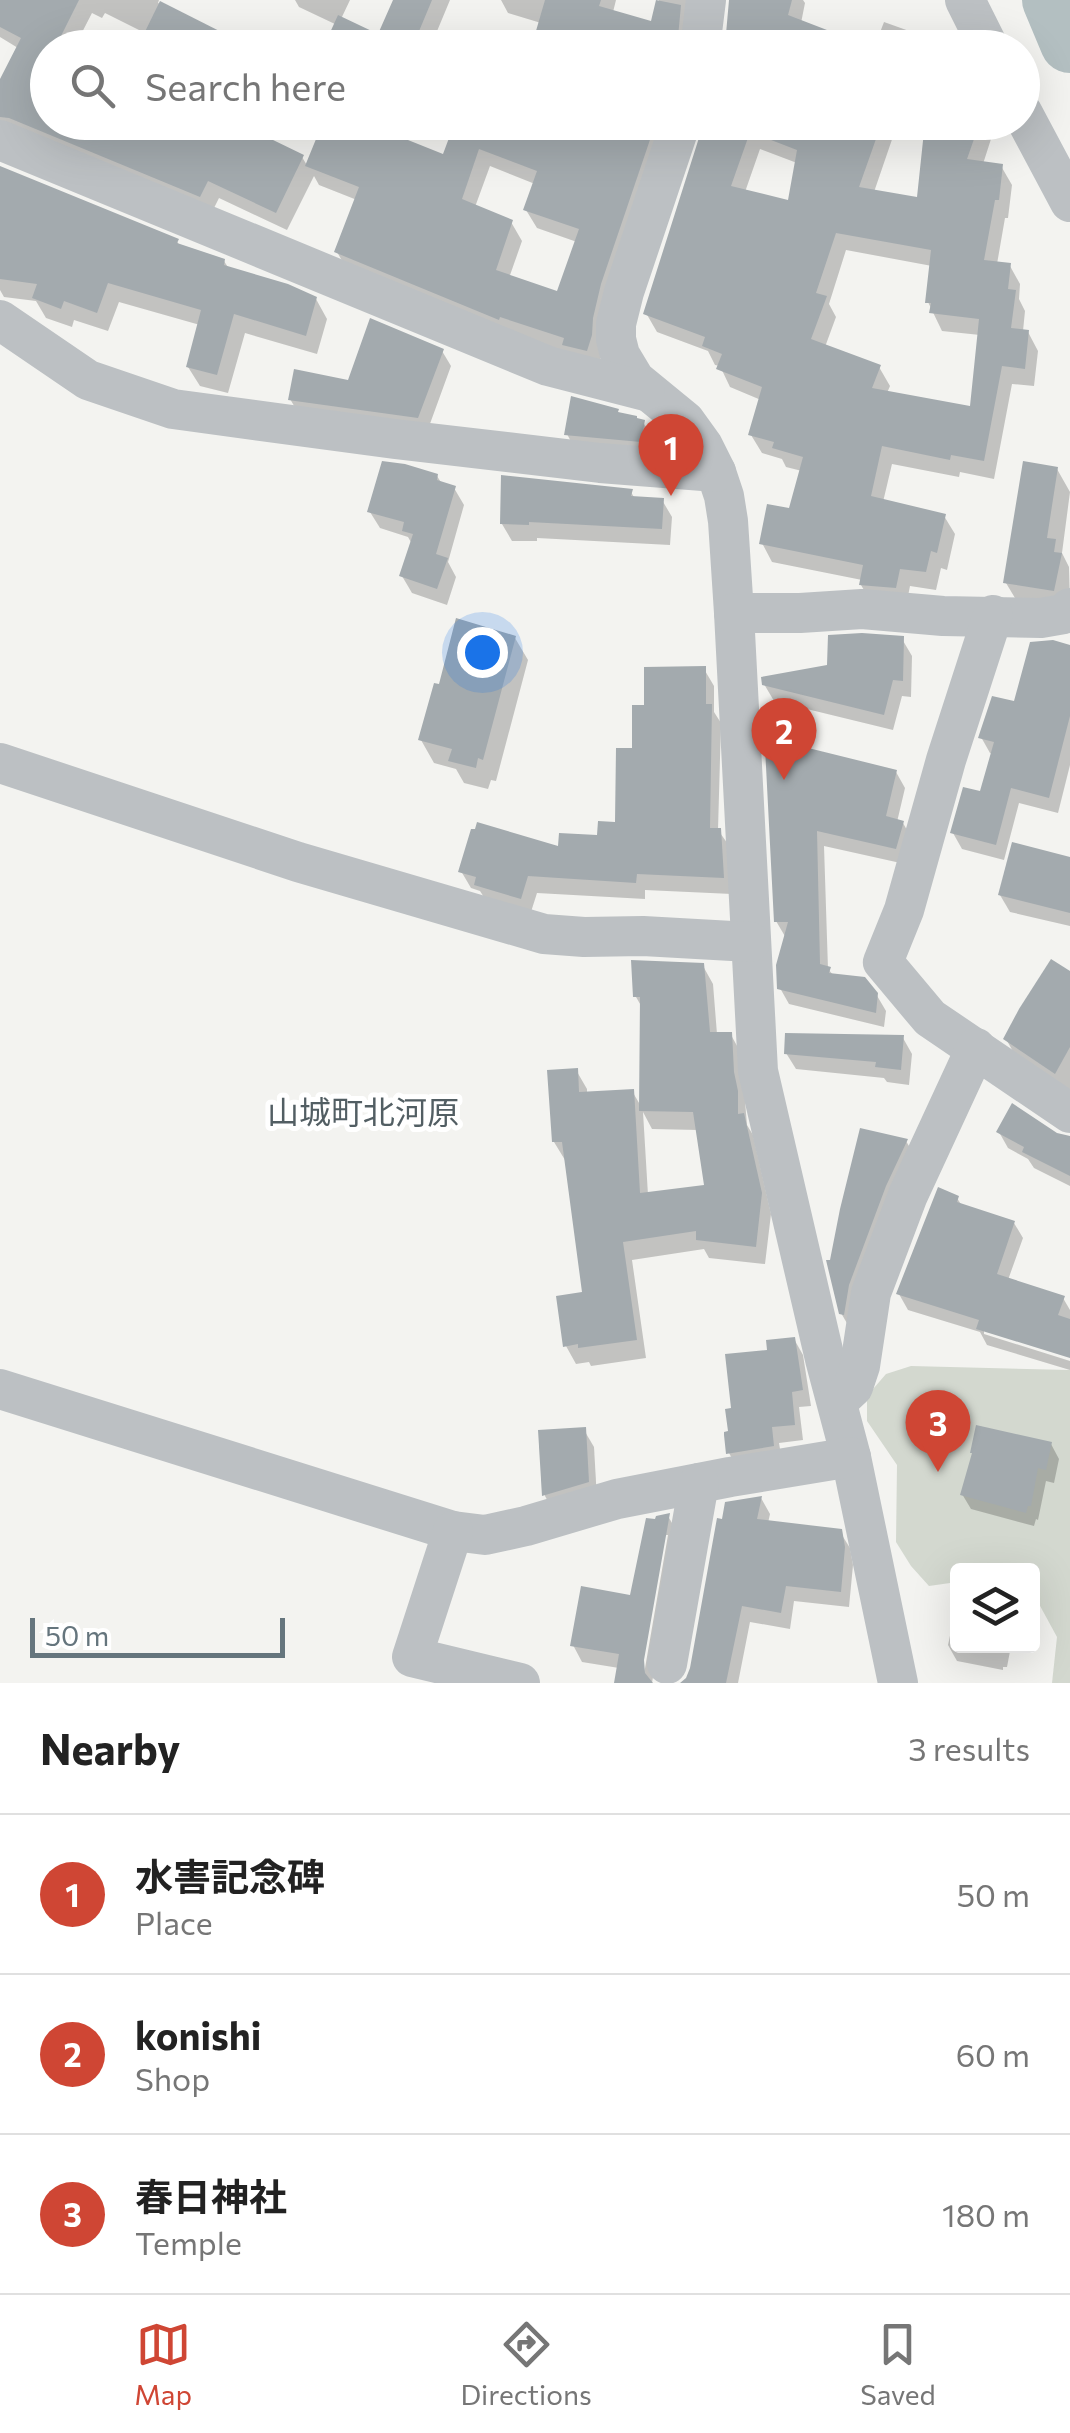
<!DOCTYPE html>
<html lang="en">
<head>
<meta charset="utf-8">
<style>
  :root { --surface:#fff; --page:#f6f6f6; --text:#222; --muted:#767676; --line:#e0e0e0; --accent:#cf4634 }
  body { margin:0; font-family:Commissioner,"Noto Sans JP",sans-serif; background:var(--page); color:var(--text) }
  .controls { position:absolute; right:30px; bottom:30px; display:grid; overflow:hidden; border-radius:10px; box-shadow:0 10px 40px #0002 }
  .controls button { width:90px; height:90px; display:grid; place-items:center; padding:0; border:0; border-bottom:2px solid var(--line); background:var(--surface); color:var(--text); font:50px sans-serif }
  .scale { position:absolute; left:30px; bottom:25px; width:255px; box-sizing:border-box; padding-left:10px; border:5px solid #65757d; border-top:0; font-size:28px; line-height:35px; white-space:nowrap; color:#65757d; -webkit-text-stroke:8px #fff; paint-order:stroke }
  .you { position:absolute; left:482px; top:652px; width:35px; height:35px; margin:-25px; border:8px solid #fff; border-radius:50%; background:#1a73e8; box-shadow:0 0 0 15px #1a73e833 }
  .badge { display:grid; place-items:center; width:65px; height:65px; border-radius:50%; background:var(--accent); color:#fff; font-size:32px; font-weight:700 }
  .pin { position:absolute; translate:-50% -82px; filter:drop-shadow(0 2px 5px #0008) }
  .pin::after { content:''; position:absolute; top:52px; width:35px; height:30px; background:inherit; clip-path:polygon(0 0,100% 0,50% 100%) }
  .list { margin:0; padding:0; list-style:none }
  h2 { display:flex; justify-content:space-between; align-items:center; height:130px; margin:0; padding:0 40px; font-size:42px }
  h2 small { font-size:32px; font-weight:400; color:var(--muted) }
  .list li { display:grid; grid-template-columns:65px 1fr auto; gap:30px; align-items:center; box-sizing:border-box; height:160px; padding:0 40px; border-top:2px solid var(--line) }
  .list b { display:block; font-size:38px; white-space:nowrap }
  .list p { margin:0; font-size:32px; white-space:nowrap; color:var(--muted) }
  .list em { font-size:32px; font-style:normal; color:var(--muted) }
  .icon { flex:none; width:55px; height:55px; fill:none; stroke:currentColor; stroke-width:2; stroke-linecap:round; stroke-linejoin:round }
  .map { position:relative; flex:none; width:1070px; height:1683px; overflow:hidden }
  .search { position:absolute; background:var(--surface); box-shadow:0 10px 40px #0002; left:30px; right:30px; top:30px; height:110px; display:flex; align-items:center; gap:25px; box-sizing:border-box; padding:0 35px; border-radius:55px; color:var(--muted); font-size:38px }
  .sheet { height:610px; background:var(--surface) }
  nav { display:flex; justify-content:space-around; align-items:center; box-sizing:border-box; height:140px; border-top:2px solid var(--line); background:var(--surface); font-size:28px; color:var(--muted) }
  nav a { display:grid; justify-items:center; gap:5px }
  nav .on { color:var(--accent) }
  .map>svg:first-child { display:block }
  .green { fill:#d3d8cf }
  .shadow { fill:#0003; fill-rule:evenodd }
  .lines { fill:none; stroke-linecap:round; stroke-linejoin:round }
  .river { stroke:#b3bfc1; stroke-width:60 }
  .building { fill:#a3aaae; fill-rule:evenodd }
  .street { stroke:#bcc0c3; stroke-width:40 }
  .labels { text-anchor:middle; stroke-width:10; stroke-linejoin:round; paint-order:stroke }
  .quarter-label { font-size:32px; fill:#525e63; stroke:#fff }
</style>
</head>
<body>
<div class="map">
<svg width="1070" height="1683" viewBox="0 0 1070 1683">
  <rect width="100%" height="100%" fill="#f3f3f0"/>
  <!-- green -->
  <path class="green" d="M911,1366L1070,1370V1683H1052L1057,1637L1033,1593L1032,1570H958L957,1582L929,1586L911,1566L896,1542L897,1465L867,1421V1396L886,1374Z"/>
  <!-- shadow -->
  <g class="shadow">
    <path d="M0,0H159L158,3L215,31L147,34L105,13L102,18L92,13L74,48H48V122H259L254,134L302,157L308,167L326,122H392L386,134L445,158L530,122H677L597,369L348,271L337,252L357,200L319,185L314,176L287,230L219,198L211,214L0,131V84L18,48L0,37ZM490,166L535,184L526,210L537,228L577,242L558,294L509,278L522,241L511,222L475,207Z"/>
    <path d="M295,0H350L341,19L380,37L396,0H450L430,48H326L337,25L299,7Z"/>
    <path d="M501,0H616L613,12L652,24L659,0H703L688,48H534L541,23L508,13Z"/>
    <path d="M732,0H803L805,3L801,23L865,48H727Z"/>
    <path d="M884,22L912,32L921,48H874Z"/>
    <path d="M706,122H898L874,192L919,200L928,122H982L991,139L983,164L1001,166L1012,185L1008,218H1005L997,264L1010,266L1020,284L1019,299L1025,311L1023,331L1028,332L1038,351L1034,386L1012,384L994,479L960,472L959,477L892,464L883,502L944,516L955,534L947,570L941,568L936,590L910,586L906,606L872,604L861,585L862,580L772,562L762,543L791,511L802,471L786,467L782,459L762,453L751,435L761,400L730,387L720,366L715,365L708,351L657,332L646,313ZM760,149L797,163L790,203L745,192ZM846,250L932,266L928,302L942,331L980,335L972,409L887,393L890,386L879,367L825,347L836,317L829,304Z"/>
    <path d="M0,221L177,241L180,247L224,261L229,269L316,299L327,319L317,354L245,333L228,393L200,386L188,367L200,325L119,302L108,331L74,320L72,327L46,318L36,301L4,297L0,290Z"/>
    <path d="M442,351L451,366L427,432L299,414L290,399L350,382Z"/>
    <path d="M617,411L620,415L643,422L653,439L650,458L576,451L567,434Z"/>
    <path d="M1057,469L1070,492L1062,553L1069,567L1070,603L1021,608L1006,583Z"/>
    <path d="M437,476L442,484L454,488L464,505L448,562L456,577L447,605L412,593L402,576L412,544L408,537L380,528L370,512Z"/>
    <path d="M631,492L635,499L662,500L672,517L670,545L537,538V541H512L502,524Z"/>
    <path d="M515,638L528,660L496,781L491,780L488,789L464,783L456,769L434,763L421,740L440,687Z"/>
    <path d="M902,639L912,656L911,697L902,696L893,730L774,701L764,684L829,667Z"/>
    <path d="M1070,648V765L1058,813L1019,803L1004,860L962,849L953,833L982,794L993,754L990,753L981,737Z"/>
    <path d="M704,669L714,686V712L721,723L718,830L730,847L732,894L645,890V899L537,893L530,915L487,902L480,891L471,888L461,871L561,849L599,838L618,824L647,707Z"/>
    <path d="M767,750L896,772L905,788L897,822L903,823L912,839L905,864L824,846L828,969L834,976L876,994L886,1011L884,1027L789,1004L780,988L786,938L776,921Z"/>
    <path d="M1070,860V926L1010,912L1000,895Z"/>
    <path d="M703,966L713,984L717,1034L731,1035L741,1053L747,1125L753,1135L771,1214L765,1264L709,1258L704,1249L632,1260L646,1358L591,1366L589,1362L576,1364L566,1346L585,1294L565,1160L554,1142L576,1070L587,1089V1094L632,1091L642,1108L643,1009L636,997ZM643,1112L652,1129L698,1130L707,1188L648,1195Z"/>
    <path d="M1070,974V1092L1015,1055L1006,1039Z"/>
    <path d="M903,1038L912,1054L909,1085L887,1082L884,1078L796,1069L786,1053Z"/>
    <path d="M862,1131L906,1141L916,1158L851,1330L841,1313Z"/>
    <path d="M999,1132L1056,1135L1070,1139V1186L1034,1168L1028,1159L1008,1148Z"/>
    <path d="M957,1198L962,1206L1014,1223L1023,1238L1008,1280L1063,1298L1070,1310V1355L984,1329V1334L1070,1361V1370L987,1345L980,1332L908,1310L899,1294Z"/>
    <path d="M794,1339L803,1355L811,1406L799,1407L803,1440L779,1443L782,1461L738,1469L729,1453L734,1410L769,1352Z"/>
    <path d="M584,1430L594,1447L597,1499L554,1512L545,1496L540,1432Z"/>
    <path d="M1051,1444L1059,1459L1054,1483L1046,1481L1038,1520L1036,1519L1034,1526L971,1509L962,1494Z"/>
    <path d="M761,1498L770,1514L768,1523L840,1532L850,1548L853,1565L849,1607L794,1601L790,1629L750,1622L738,1683H684L688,1680Z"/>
    <path d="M668,1516L677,1532L652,1683H616L619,1668L582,1662L573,1645L632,1598L657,1522ZM663,1535H668L644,1674L639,1673Z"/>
    <path d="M957,1603L958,1646H1014H1011L1007,1667H1003V1670L957,1661L948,1645Z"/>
  </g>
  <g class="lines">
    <!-- river -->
    <path class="river" d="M1052,0L1070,43"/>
  </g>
  <!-- building -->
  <g class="building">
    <path d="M0,0H79L55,48H48V122H236L304,155L276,213L208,181L200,197L9,118L0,117V79L21,38L0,27Z"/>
    <path d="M393,0H432L412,48H323L338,15L378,34Z"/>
    <path d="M545,0H601L599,6L651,21L656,0L681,5L677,48H531Z"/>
    <path d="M729,0H792L788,15L866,45V48H767V44L726,34Z"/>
    <path d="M160,1L253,48H137Z"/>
    <path d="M323,122H363L443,154L449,138L415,125L416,122H656L601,284L593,318L592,335L587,351L562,345L564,338L500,317L499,320L334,252L359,187L305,166ZM479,149L537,171L523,210L579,229L557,291L496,270L513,220L462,199Z"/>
    <path d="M704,122H882L859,187L917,197L925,122H980L967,159L1003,164L999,200H995L984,260L1011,263L1008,289L1016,290L1011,328L1029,330L1025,369L1002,366L984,461L951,455L950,460L882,446L871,496L946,514L937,553L931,551L926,572L900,569L896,588L859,585L863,565L759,544L767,504L789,508L803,457L772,448L774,442L748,435L762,387L716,369L722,354L702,346L705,337L643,314ZM750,132L797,150L788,200L731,186ZM836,233L931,250L925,303H931L929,313L979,319L970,406L872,388L881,365L811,339L827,296L816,293Z"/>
    <path d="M0,166L179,239L177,243L225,259L224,265L288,284L317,297L306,336L234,314L217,375L186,367L201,310L108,283L97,313L64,301L61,309L32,298L37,284L0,279Z"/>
    <path d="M370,318L444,349L418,418L288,400L294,369L348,380Z"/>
    <path d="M571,396L619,409L618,412L637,416V418L645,420L641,442L564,435Z"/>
    <path d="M382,461L405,464L438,474L437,480L456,486L436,554L448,558L437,589L399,576L413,534L402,531L404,522L367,512Z"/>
    <path d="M1023,461L1058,467L1047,538L1056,539L1054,552L1062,553L1054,591L1003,583Z"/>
    <path d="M501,475L633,489L631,496L664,498L662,529L529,522V525L500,524Z"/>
    <path d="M456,618L516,636L483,760L478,758L476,768L448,761L452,749L418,740L434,683L439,684Z"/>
    <path d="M862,633L904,636L903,681L893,680L884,715L762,685L761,677L827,665L828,635Z"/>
    <path d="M1053,640L1070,645V716L1049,798L1011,788L996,845L950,833L963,787L980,791L994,742L978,738L992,696L1014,701L1030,642Z"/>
    <path d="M706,666V704H712L710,828H721L724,878L637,874L636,883L528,876L521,899L474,885L476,877L458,872L471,829H475L477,822L558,846L559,833L597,835L598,821L615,822L616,748H632V705H644V667Z"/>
    <path d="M776,740L897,770L886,816L904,821L896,849L817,831L820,964L831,967L829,973L865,977L878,993L876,1013L777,989L776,965L788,922H774L765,747L777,746Z"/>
    <path d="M1012,842L1070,857V913L998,895Z"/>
    <path d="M1051,959L1070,971V1047L1055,1074L1003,1039L1019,1009Z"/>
    <path d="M631,960L704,963L710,1032H732L734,1072L738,1091V1114L744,1113L762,1193L756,1247L696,1240V1231L623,1242L637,1340L578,1348V1344L563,1347L556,1296L582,1292L562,1142H552L547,1070L578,1068L579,1092L634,1089L640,1193L704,1185L693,1112L639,1111L640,997H633Z"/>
    <path d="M785,1033L904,1035L901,1070L875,1067L876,1062L784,1054Z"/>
    <path d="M1012,1103L1057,1133L1070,1136V1176L1022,1152L1024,1147L996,1132Z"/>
    <path d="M860,1128L908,1139L886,1186L849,1285L844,1315L839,1314L826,1260H830L840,1209Z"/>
    <path d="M938,1187L959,1196L957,1202L1015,1221L997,1274L1065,1296L1058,1315L1070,1319V1358L976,1329L979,1320L896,1294Z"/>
    <path d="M795,1337L803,1390L792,1392L795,1425L772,1427L774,1446L726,1454L724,1435V1432L728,1431L725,1409L731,1408L725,1354L767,1350L766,1340Z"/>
    <path d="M976,1425L1052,1442L1046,1470L1038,1468L1031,1506H1028L1026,1513L960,1495L972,1453H970Z"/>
    <path d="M586,1427L589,1482L542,1496L538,1430Z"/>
    <path d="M762,1496L757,1519L842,1529L845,1547L841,1592L786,1586L781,1613L742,1606L726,1683H680L686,1678L690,1668L717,1518L722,1519L725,1502Z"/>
    <path d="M670,1513L644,1660L645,1673L653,1683H614L619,1654L570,1646L581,1586L630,1595L646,1518L655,1519L656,1516Z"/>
  </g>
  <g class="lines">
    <!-- street -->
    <g class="street">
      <path d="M965,0L989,48"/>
      <path d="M700,48L706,0"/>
      <path d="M1022,112L1070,202"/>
      <path d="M681,122L624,292L616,324V339L620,355L635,380L685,421L703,446L716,472L724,496L728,521L734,613L758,1071L825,1359L851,1457L898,1683"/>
      <path d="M0,140L548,366L645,391"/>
      <path d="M0,320L88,380L173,409L395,439L600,463L716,472"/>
      <path d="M734,613H800L862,609L943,616L1041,618L1064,614L1070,608"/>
      <path d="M993,615L946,760L904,910L883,962L930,1018L1070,1113"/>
      <path d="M0,763L298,862L544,934L584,937L643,936L750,942"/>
      <path d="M0,1389L453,1531L485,1535L526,1526L617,1499L730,1477L851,1457"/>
      <path d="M838,1401L853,1387L860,1366L871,1293L908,1195L976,1048"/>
      <path d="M453,1531L412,1657L520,1683"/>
      <path d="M667,1664L699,1483"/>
    </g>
  </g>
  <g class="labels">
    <!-- quarter labels -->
    <g class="quarter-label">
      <text x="363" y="1124">山城町北河原</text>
    </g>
  </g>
</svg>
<div class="controls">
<button><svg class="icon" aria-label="layers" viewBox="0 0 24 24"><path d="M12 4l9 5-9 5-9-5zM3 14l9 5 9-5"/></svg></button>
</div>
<div class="scale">50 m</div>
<div class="you"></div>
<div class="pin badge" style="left:671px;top:496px">1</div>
<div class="pin badge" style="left:784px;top:780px">2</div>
<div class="pin badge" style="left:938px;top:1472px">3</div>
<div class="search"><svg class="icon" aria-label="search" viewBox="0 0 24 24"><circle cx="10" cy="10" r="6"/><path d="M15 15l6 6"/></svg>Search here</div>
</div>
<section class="sheet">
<h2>Nearby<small>3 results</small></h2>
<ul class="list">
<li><span class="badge">1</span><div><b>水害記念碑</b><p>Place</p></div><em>50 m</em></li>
<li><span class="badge">2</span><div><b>konishi</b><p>Shop</p></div><em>60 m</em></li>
<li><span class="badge">3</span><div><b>春日神社</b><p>Temple</p></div><em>180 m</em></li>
</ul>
</section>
<nav>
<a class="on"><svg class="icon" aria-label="map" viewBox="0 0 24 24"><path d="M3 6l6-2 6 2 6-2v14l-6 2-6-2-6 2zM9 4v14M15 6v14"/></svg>Map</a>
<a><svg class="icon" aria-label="directions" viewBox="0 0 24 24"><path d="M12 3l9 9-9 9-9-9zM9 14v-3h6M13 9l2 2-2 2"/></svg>Directions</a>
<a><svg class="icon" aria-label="saved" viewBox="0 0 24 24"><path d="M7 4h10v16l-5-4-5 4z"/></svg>Saved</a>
</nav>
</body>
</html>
